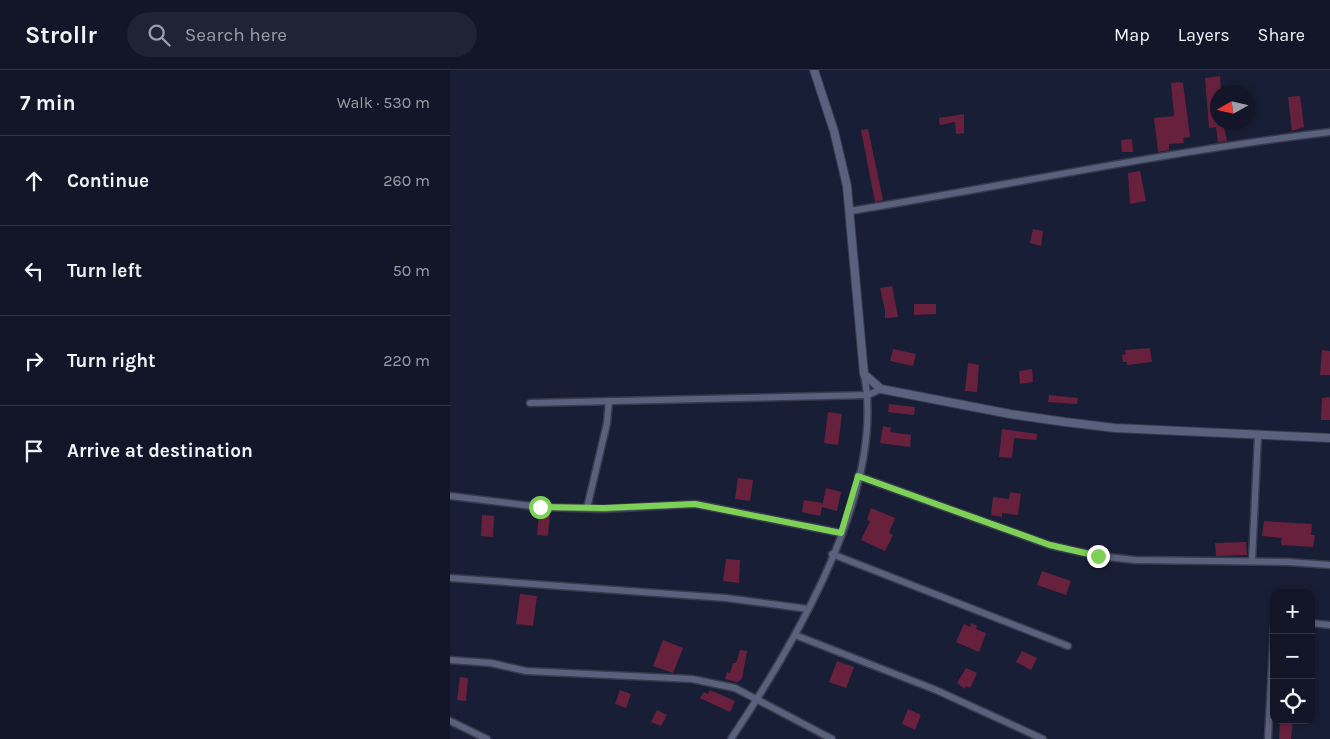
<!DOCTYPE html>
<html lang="en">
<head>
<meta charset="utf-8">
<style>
  :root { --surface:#121628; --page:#1f2334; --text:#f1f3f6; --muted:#9c9fa8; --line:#313545 }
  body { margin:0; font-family:Karla,sans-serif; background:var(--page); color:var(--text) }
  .controls { position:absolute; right:15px; bottom:15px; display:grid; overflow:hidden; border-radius:10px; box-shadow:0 2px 8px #0003 }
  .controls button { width:45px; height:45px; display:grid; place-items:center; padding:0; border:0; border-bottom:1px solid var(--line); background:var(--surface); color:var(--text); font:25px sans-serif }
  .compass { position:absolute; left:760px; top:15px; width:45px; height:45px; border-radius:50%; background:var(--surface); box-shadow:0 2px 8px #0003; rotate:262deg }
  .stop { position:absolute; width:15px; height:15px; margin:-11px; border:4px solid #7dd154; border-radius:50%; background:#fff }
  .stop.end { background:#7dd154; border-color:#fff; box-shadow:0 1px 5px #0008 }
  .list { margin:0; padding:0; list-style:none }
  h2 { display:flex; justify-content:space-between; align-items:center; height:65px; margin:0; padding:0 20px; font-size:21px }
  h2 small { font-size:16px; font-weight:400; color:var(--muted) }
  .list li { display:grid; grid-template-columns:32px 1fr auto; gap:15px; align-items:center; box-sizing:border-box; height:90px; padding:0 20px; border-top:1px solid var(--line) }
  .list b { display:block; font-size:19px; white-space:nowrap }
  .list em { font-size:16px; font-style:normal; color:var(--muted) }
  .icon { flex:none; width:28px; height:28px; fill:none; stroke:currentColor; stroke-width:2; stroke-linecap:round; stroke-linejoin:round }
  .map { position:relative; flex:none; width:880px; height:669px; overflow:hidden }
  header { display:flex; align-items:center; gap:30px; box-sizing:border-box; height:70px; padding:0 25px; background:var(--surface); border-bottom:1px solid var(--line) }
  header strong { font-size:24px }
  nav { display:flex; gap:28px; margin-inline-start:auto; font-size:18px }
  .search { width:350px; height:45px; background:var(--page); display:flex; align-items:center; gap:12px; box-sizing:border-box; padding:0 18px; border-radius:28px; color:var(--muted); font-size:19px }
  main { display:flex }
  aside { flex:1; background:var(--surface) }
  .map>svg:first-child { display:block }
  .building { fill:#68213d }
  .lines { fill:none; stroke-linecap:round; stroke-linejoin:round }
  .minor-casing { stroke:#373b4d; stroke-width:9 }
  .tertiary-casing { stroke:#373b4d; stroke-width:10 }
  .minor { stroke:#59617c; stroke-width:6 }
  .tertiary { stroke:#59617c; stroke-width:8 }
  .route { stroke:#7dd154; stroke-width:6 }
</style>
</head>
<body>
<header>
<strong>Strollr</strong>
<div class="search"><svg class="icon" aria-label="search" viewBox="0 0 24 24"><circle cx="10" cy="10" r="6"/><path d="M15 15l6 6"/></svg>Search here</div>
<nav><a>Map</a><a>Layers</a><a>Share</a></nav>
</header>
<main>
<aside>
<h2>7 min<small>Walk · 530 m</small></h2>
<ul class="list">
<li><svg class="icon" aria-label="ahead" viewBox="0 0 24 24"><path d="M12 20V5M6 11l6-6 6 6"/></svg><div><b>Continue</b></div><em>260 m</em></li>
<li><svg class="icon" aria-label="left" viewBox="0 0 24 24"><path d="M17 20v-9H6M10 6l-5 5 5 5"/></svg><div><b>Turn left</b></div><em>50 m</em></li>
<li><svg class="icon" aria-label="right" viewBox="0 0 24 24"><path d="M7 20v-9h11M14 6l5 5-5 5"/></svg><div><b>Turn right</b></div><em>220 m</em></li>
<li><svg class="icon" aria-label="arrive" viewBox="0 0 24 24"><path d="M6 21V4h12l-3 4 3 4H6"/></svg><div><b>Arrive at destination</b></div></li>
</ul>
</aside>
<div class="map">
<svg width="880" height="669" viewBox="0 0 880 669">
  <rect width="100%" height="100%" fill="#181e35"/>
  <!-- building -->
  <g class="building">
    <path d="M770,6L771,22H768V52H773L777,71L768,72L766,57L759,58L755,8Z"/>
    <path d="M729,12L733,13L740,67L733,68L734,73L719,74V80L708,82L704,48L724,46L721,13Z"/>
    <path d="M850,26L854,57L842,61L838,27Z"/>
    <path d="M514,44V63L506,64L505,52L490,55L489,48Z"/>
    <path d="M418,59L433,130L425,132L411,60Z"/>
    <path d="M682,69L683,82H672L671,70Z"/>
    <path d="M690,101L696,131L680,134L678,103Z"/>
    <path d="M583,159L593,161L591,176L580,173Z"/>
    <path d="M442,216L448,247L435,248V240L430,218Z"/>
    <path d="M464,234H486V244L464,245Z"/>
    <path d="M700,278L702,292L677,295V292H673L672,285L676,284L675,280Z"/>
    <path d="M443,279L466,284L463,296L440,291Z"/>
    <path d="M872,280L880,281V305H870Z"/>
    <path d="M518,293L529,295L527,322L515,321Z"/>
    <path d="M582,299L583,312L570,314L569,301Z"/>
    <path d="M599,325L628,328L627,334L598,332Z"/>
    <path d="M880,327V350H871L872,328Z"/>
    <path d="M439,334L465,337L464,345L438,342Z"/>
    <path d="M378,342L392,344L388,375L374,373Z"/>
    <path d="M433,356L441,358L440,362L461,365L460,377L430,373Z"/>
    <path d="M552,359L587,364L586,370L564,368L562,388L549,387Z"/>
    <path d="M288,408L303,410L300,431L285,429Z"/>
    <path d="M376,418L391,422L387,441L372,437Z"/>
    <path d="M560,422L571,424L568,445L552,443V447L541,445L543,427L559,429Z"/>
    <path d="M354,430L373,433L370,446L352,442Z"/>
    <path d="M421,438L445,448L439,463L443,465L435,481L411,470L420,451L417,450Z"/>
    <path d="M89,443L100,444L98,466L87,465Z"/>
    <path d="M32,445L44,446L43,467L31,466Z"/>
    <path d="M814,451L862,454L861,465H865L863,477L831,475L832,468L812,466Z"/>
    <path d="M796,472L797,485L766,486L765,473Z"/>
    <path d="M276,489L290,490L289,513L273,511Z"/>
    <path d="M592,501L621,511L616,525L587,515Z"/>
    <path d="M70,524L87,526L83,556L66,554Z"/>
    <path d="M521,553L527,556L526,559L536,563L529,582L506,572L514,554L520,557Z"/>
    <path d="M213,570L233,578L223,603L203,596Z"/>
    <path d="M290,580L297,581L292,609L287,612L275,609L277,602L280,603L283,593H286Z"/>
    <path d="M572,581L587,588L581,600L566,592Z"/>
    <path d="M387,591L404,597L396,618L379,612Z"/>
    <path d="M516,598L527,603L520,618L516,616L515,619L507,613Z"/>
    <path d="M10,607L18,608L16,631L7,630Z"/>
    <path d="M170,620L181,624L176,638L165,634Z"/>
    <path d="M260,620L285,631L280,642L250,628L254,622L258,624Z"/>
    <path d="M458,639L471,645L465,660L452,654Z"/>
    <path d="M207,640L217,645L211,656L201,652Z"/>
    <path d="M830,650H843L841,669H829Z"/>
  </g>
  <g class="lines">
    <!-- minor casing -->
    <g class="minor-casing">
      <g id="minor">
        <path d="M400,141C560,115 719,81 880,62"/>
        <path d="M80,333L418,325L431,319"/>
        <path d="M408,406L599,475L648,486L685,490L838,492L880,495"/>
        <path d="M0,426L90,437L154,439L245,434L391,463"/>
        <path d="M137,438L157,353L159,331"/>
        <path d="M382,484L618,576"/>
        <path d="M802,491L808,365"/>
        <path d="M0,508L276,528L358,539"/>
        <path d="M861,553L880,555"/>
        <path d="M345,565L486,620L593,669"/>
        <path d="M0,590L41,593L76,601L242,609L285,618L382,669"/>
        <path d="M0,651L37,669"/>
        <path d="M281,669C343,576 437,420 414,304"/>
        <path d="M818,669L824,556"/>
      </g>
    </g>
    <!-- tertiary casing -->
    <g class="tertiary-casing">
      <path id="tertiary" d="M364,0L384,61L397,116L414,304L431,319L560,344L615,352L665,358L880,368"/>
    </g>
    <!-- minor -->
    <use href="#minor" class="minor"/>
    <!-- tertiary -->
    <use href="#tertiary" class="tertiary"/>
  </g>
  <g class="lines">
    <!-- route -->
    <path class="route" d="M90,437L154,438L245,434L391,463L408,406L600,475L648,486"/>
  </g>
</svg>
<div class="controls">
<button>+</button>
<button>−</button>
<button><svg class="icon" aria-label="locate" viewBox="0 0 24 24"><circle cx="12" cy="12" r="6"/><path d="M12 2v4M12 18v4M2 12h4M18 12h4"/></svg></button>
</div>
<svg class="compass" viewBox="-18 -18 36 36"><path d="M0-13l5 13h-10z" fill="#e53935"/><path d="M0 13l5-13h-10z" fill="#9c9fa8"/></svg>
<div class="stop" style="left:90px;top:437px"></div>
<div class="stop end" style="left:648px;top:486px"></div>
</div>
</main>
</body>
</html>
